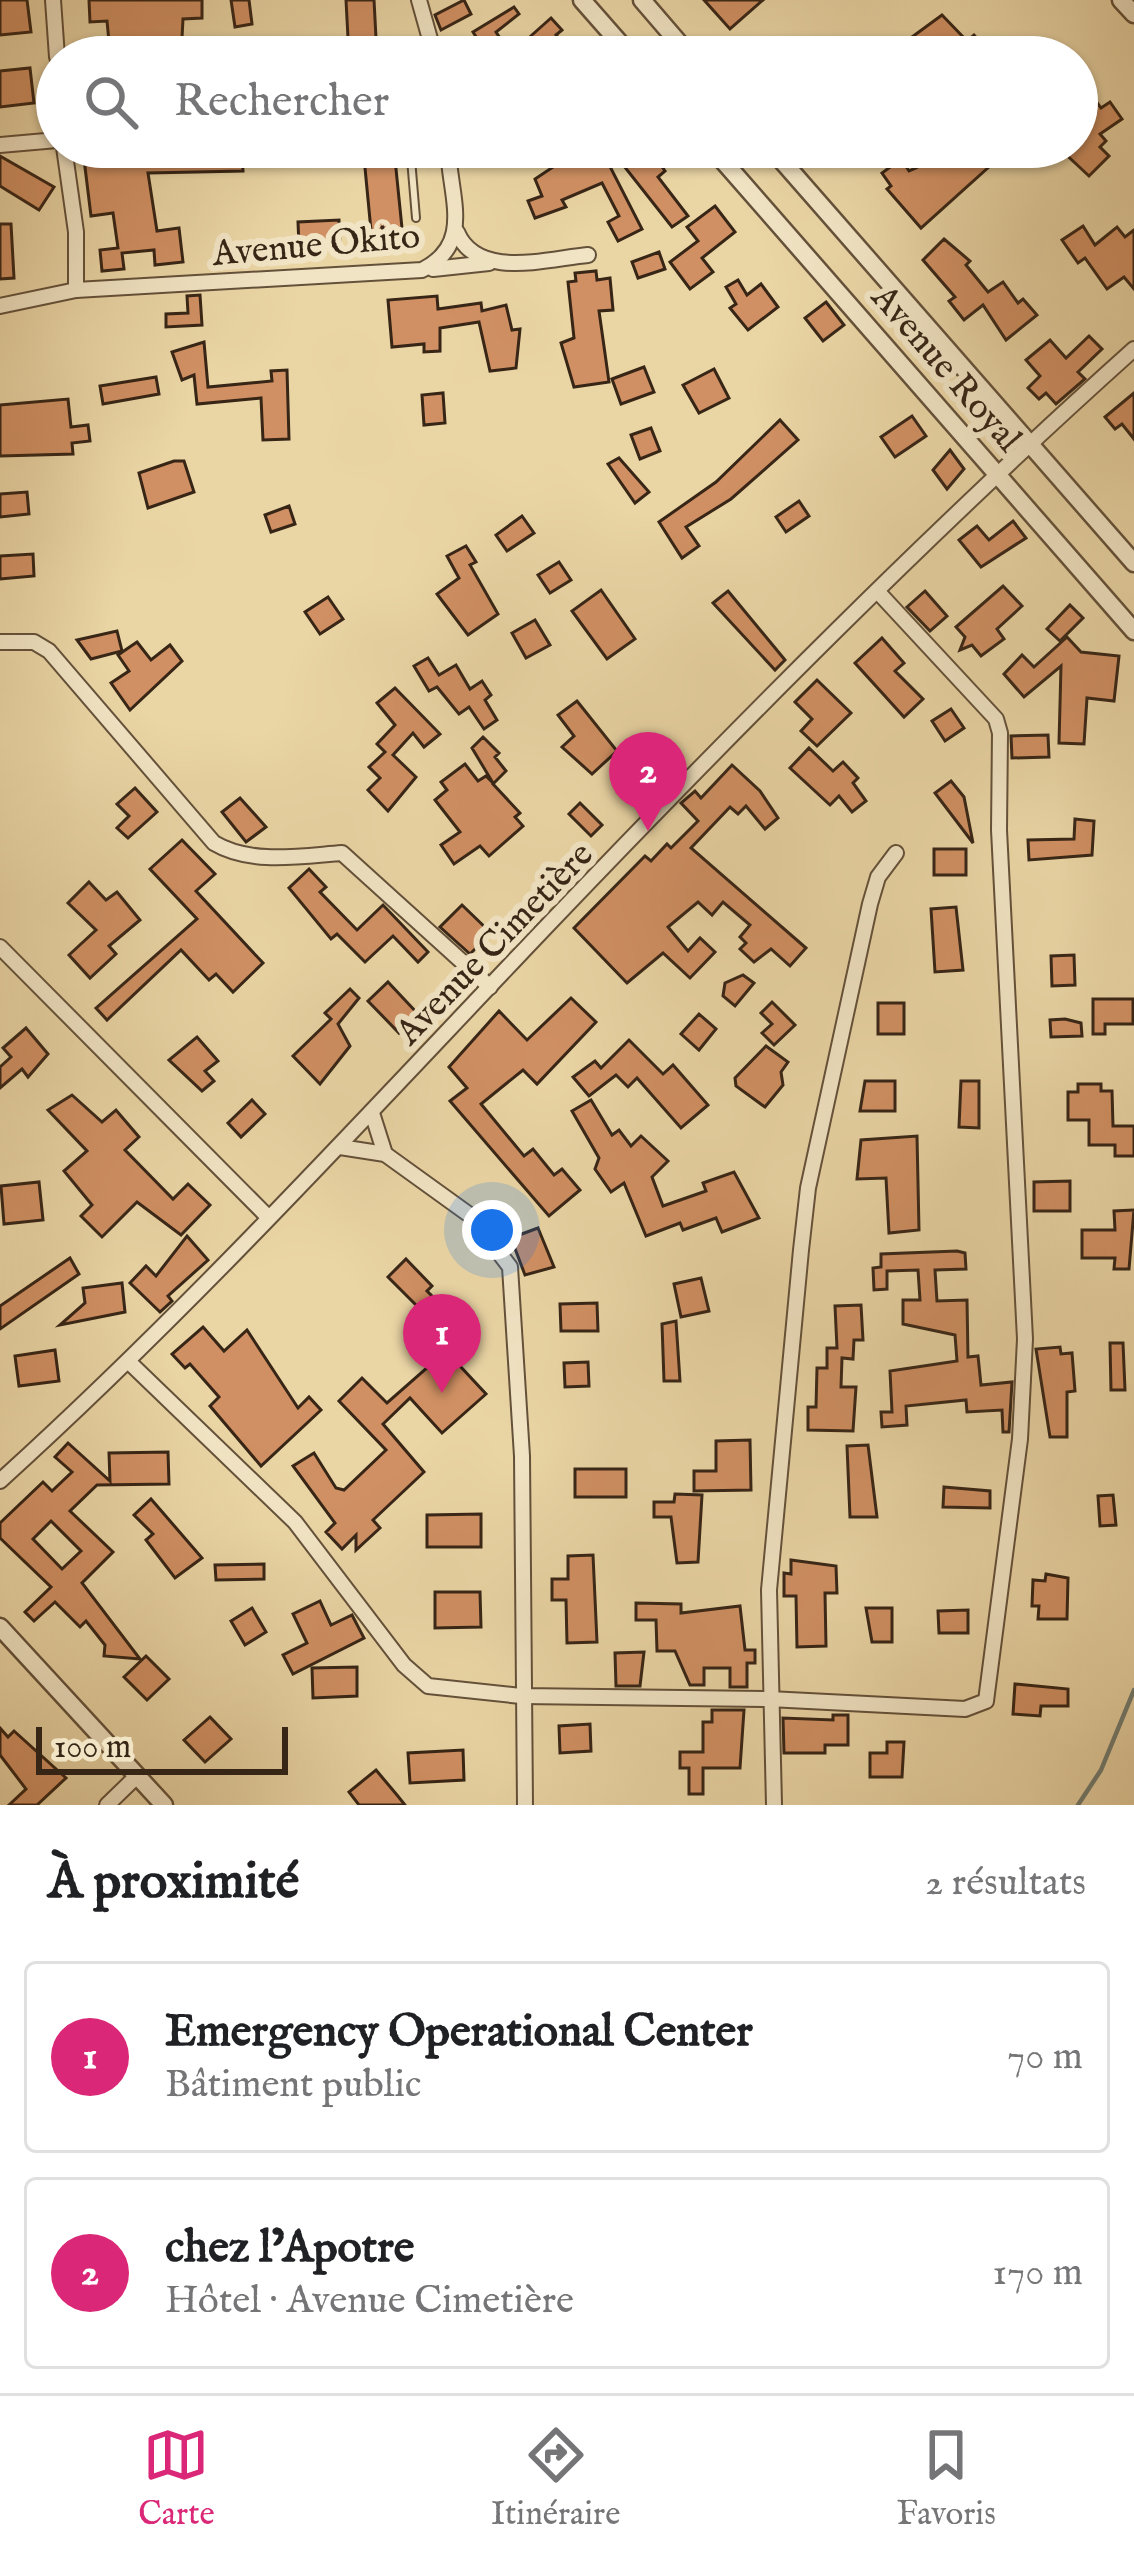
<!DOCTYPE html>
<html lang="fr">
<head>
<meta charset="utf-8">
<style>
  :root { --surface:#fff; --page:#f2f2f2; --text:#202124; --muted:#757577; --line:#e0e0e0; --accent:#db2777 }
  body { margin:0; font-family:"IM FELL English",serif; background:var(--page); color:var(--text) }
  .scale { position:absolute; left:36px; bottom:30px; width:252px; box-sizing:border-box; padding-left:12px; border:6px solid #372516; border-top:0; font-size:33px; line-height:42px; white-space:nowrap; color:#372516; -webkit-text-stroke:9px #f1e4c4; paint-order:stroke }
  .you { position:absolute; left:492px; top:1230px; width:42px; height:42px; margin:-30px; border:9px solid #fff; border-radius:50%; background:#1a73e8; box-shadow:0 0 0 18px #1a73e833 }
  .badge { display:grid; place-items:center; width:78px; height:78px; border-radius:50%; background:var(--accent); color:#fff; font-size:39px; font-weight:700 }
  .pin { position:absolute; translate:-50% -99px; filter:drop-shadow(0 3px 6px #0008) }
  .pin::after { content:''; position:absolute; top:63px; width:42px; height:36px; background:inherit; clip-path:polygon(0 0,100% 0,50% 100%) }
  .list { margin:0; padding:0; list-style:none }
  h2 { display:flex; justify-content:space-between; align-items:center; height:156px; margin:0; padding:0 48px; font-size:51px }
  h2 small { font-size:39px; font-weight:400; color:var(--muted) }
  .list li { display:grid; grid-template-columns:78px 1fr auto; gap:36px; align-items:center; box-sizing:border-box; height:192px; margin:0 24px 24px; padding:0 24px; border:3px solid var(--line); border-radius:12px }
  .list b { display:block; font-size:45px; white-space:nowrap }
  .list p { margin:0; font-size:39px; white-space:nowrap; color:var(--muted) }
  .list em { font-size:39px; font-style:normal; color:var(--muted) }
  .icon { flex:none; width:66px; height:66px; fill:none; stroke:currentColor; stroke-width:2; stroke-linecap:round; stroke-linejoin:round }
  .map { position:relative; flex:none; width:1134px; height:1805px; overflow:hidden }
  .search { position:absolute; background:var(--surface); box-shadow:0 3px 9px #0004; left:36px; right:36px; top:36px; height:132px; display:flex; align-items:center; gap:30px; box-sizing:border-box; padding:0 42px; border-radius:66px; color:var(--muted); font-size:45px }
  .sheet { height:588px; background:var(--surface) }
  nav { display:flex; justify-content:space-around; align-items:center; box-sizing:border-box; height:168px; border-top:3px solid var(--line); background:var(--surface); font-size:33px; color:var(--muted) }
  nav a { display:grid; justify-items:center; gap:6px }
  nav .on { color:var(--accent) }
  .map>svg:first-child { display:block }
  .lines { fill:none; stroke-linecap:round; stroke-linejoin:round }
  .stream { stroke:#727d72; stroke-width:4.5 }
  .building { fill:#d09063; stroke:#372516; stroke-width:3; fill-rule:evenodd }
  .service-casing { stroke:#64513a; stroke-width:10 }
  .minor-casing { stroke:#64513a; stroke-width:18 }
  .tertiary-casing { stroke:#64513a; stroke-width:21 }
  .service { stroke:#f1e4c4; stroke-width:6 }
  .minor { stroke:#f1e4c4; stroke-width:14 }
  .tertiary { stroke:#f1e4c4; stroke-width:16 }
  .labels { text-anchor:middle; stroke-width:12; stroke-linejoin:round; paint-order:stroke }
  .street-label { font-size:36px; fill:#372516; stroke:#f1e4c4 }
</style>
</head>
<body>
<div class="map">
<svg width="1134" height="1805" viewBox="0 0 1134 1805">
  <rect width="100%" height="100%" fill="#ead5a5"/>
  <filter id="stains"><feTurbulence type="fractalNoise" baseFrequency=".00167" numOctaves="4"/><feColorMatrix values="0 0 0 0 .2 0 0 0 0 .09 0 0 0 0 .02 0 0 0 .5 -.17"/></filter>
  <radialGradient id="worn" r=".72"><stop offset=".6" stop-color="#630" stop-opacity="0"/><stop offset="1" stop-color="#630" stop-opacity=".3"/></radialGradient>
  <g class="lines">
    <!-- stream -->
    <path class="stream" d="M1078,1805L1101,1770L1134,1690"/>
  </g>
  <!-- building -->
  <g class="building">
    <path d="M0,0H27L31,32L0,35Z"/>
    <path d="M89,0H202V18L183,19L181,57H122V50L110,52L107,21L90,22Z"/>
    <path d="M231,0H249L252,24L235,27Z"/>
    <path d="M346,0H374L377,57H349Z"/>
    <path d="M464,0L471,14L441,30L435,15Z"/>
    <path d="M704,0H763L730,29Z"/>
    <path d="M514,7L519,14L496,32L502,41L485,51L473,32Z"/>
    <path d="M942,15L967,41L974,35L994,57H955L947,49L939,57H914L923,49L912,37Z"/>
    <path d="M551,18L562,30L556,35L565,45L552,57H536L523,43Z"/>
    <path d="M30,68L34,103L0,107V71Z"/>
    <path d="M1086,87L1101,108L1110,102L1122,119L1100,134L1106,141L1100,147L1109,156L1089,176L1058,147H1077V94Z"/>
    <path d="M160,147L161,154L187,152V147H210L211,155L242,153L243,171L148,173L157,231L179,228L183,262L155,265L154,250L122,253L124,269L102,271L100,250L118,248L113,213L91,216L83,151Z"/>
    <path d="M363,147H381L382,160L395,159L403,238L372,241Z"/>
    <path d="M583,147H600L642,229L618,241L608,222L619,216L602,183L562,200L566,207L535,218L528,201L542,196L535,179Z"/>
    <path d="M609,147H648L665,171L658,177L688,216L672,227Z"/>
    <path d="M952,147L969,160L983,147H1011L921,228L887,189L891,186L882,173L901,159L909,171L916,168Z"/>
    <path d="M0,156L54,187L39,210L0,186Z"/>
    <path d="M715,206L735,232L702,258L713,272L690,289L670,262L698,241L687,227Z"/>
    <path d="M339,220L340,244L299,246L298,222Z"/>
    <path d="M0,224H11L14,278L0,279Z"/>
    <path d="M1083,226L1095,245L1117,227L1125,237L1134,230V289L1124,277L1107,289L1085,258L1078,263L1062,240Z"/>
    <path d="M944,239L970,261L966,265L988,292L1003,282L1018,303L1023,299L1037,315L1006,340L983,305L964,320L949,301L955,297L923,260Z"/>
    <path d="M659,252L665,269L638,278L632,262Z"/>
    <path d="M596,271L597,280L610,278L613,310L599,311L609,382L574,387L561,343L574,338L568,282L576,281L575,273Z"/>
    <path d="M738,280L747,295L761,284L778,307L748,330L730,308L736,304L726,287Z"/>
    <path d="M200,295L202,325L166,327V314L188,313L187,296Z"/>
    <path d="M437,296L438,309L481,303L482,311L506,305L512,330L520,329L516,368L490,371L479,322L440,328V351L424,352V344L392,347L388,300Z"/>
    <path d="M826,302L844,325L823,341L805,318Z"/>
    <path d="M1089,336L1102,349L1078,372L1085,379L1056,404L1046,393L1039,399L1028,388L1040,376L1026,360L1050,340L1066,358Z"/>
    <path d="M204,342L208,387L272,381L271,371L287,370L289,439L263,440L261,398L197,404L194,375L182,380L172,352Z"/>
    <path d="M644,367L654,392L621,404L612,379Z"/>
    <path d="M714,369L729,398L699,413L683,385Z"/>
    <path d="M156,377L159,394L103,404L100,386Z"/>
    <path d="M443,393L445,423L424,425L422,395Z"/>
    <path d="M1134,393V439L1122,424L1115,429L1105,417Z"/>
    <path d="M68,399L71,427L88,425L90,441L72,443L73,454L0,456V405Z"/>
    <path d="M912,416L926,436L895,457L881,437Z"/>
    <path d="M780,420L798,440L731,499L686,527L699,546L682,558L659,522L716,482Z"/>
    <path d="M651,428L660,451L640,459L631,435Z"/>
    <path d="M950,450L964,469L947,489L933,470Z"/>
    <path d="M619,458L649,492L635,503L608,464Z"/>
    <path d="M174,461H184L194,492L148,508L139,473Z"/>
    <path d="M27,492L29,514L0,517V494Z"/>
    <path d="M799,501L809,516L786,532L776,517Z"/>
    <path d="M289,506L295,524L271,532L265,515Z"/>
    <path d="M522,516L534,533L507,551L496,535Z"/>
    <path d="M1013,521L1026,538L981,567L959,540L977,526L989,540Z"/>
    <path d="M466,546L476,562L470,565L498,614L468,635L437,594L459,578L447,556Z"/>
    <path d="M33,554L34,576L0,579V556Z"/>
    <path d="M559,562L571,580L550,593L538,575Z"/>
    <path d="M1003,586L1022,606L997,629L1004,639L981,656L972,645L960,650L965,637L956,627Z"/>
    <path d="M601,590L635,639L607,659L572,611Z"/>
    <path d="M728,591L785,660L775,670L713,603Z"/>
    <path d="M925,591L947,616L930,631L907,607Z"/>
    <path d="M328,597L343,619L320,634L305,612Z"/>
    <path d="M1070,605L1083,618L1060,641L1047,629Z"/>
    <path d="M535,620L550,645L526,658L512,633Z"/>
    <path d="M117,631L122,651L91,659L77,640Z"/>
    <path d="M1067,637L1081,652L1119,656L1114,701L1087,698L1084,744L1059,743L1061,666L1024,697L1004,674L1022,655L1034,667Z"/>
    <path d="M882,638L904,663L895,671L923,699L904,717L855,663Z"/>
    <path d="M137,642L151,660L170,645L182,661L130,710L111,683L129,671L118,655Z"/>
    <path d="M428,658L439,675L456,665L470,689L482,681L491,695L485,700L497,720L484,729L469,707L459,714L437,687L429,691L414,666Z"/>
    <path d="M817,680L851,713L817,746L801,731L812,719L795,702Z"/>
    <path d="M395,688L440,734L424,747L413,733L393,755L416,777L388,811L368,790L380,778L369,767L385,752L377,744L395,725L377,703Z"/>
    <path d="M577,701L617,751L592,774L562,747L574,736L558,715Z"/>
    <path d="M951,709L964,728L945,741L932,721Z"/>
    <path d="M1048,735L1049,757L1012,758L1011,736Z"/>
    <path d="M483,737L499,753L495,757L506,771L493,784L520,813L515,817L523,826L489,856L480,846L454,864L441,845L460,832L435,800L447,790L441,782L465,764L478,781L486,776L493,783L472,748Z"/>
    <path d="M809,748L833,771L843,762L858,778L853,783L866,801L852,812L839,796L830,805L790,768Z"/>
    <path d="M732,765L760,791L778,818L765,829L746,806L738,814L730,807L691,848L806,948L790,966L771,949L754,962L740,949L746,943L740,937L750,925L723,902L712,915L698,902L668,927L688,951L700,938L715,952L690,978L663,953L627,983L574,928L645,856L651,861L667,844L671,848L698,821L681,803L695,791L701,798Z"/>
    <path d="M951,781L964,797L973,843L935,793Z"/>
    <path d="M135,788L157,812L128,838L117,828L129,816L117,804Z"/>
    <path d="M240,798L266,827L246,842L222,812Z"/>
    <path d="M580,803L602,825L591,836L569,814Z"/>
    <path d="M1075,819L1094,821L1092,855L1029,860L1028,840L1074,839Z"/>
    <path d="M182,840L215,874L196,891L263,963L233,992L216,974L209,980L181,950L107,1020L96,1008L197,919L150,869Z"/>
    <rect x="934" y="849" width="32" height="26"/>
    <path d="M309,869L326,887L320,892L357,930L383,905L428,952L418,962L393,936L365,962L337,934L331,939L289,888Z"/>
    <path d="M89,882L106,900L117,892L140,920L109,946L116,954L90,978L69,955L96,930L68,903Z"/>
    <path d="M462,905L491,933L470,954L440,927Z"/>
    <path d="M956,907L963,970L935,972L931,909Z"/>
    <path d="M1074,955L1075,985L1052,986L1051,956Z"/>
    <path d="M743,975L754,983L735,1006L723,996L725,983Z"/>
    <path d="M388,982L418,1014L399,1033L368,1001Z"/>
    <path d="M350,989L359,998L338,1024L350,1046L320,1084L293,1056L331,1019L325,1013Z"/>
    <path d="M571,998L596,1022L537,1084L523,1070L481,1104L524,1156L533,1149L554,1175L562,1169L580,1190L549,1216L450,1101L467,1088L449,1067L499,1011L527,1040Z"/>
    <path d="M1093,999H1133V1024H1105V1034H1093Z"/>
    <path d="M772,1002L795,1025L774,1045L762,1033L772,1024L761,1013Z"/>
    <rect x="878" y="1003" width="26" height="31"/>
    <path d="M699,1014L716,1029L699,1050L681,1034Z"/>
    <path d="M1065,1019L1081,1023L1082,1036L1051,1037L1050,1020Z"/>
    <path d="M26,1028L48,1054L28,1077L22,1069L0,1088V1067L11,1057L3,1048Z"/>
    <path d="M197,1037L218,1061L205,1071L214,1081L202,1091L169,1060Z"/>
    <path d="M629,1040L663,1074L673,1065L708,1105L681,1128L637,1078L628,1087L616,1075L589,1096L573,1077L595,1061L601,1068Z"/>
    <path d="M766,1046L788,1062L781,1072L783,1085L765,1107L736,1086L735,1078Z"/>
    <path d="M865,1081H895V1111H860Z"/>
    <path d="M961,1081H979V1128L959,1127Z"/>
    <path d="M1078,1084H1101V1091H1112L1113,1126H1134V1156H1115V1145H1089V1120H1068V1092H1078Z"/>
    <path d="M72,1095L102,1122L116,1110L139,1137L125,1150L173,1199L188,1184L210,1205L181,1235L137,1202L102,1237L81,1216L92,1205L64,1171L87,1151L48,1110Z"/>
    <path d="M252,1100L265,1114L241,1137L228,1123Z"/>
    <path d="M591,1100L612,1135L619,1130L631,1146L641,1136L668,1161L652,1177L663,1206L706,1191L703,1183L734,1172L759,1218L722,1232L716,1218L683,1230L680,1223L646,1236L624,1183L611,1192L595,1169L599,1158L572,1111Z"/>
    <path d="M917,1136L919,1230L889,1233L886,1178L857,1179L861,1140Z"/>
    <path d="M1070,1181V1211H1034V1182Z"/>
    <path d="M39,1182L43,1220L4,1224L1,1186Z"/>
    <path d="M1134,1210L1129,1269H1114L1115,1258H1082V1230H1115L1114,1211Z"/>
    <path d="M538,1228L554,1267L525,1275L511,1238Z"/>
    <path d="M187,1236L208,1260L168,1296L172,1301L160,1312L130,1283L146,1266L156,1276Z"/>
    <path d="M957,1251L965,1253L966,1269L935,1270L937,1301L967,1300L968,1357L978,1356L981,1385L1012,1382L1009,1432H1003L1002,1410L967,1412L966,1400L906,1406L907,1425L882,1427L881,1412H892L890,1371L957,1361L955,1335L903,1324V1300H920L918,1270L887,1271V1289L874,1290L873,1268L881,1267V1254Z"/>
    <path d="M70,1258L79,1274L0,1329V1306Z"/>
    <path d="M406,1259L432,1286L427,1291L432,1296L419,1308L388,1277Z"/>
    <path d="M701,1278L709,1311L681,1317L674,1284Z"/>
    <path d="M122,1283L125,1312L60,1325L85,1303L83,1288Z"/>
    <path d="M597,1303L598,1331H561L560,1304Z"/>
    <path d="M861,1305L863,1340H854L853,1359L842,1358L841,1387H856L853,1431L808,1430V1407H816L817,1368H827V1348H837L835,1306Z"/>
    <path d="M676,1321L680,1381H664L662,1324Z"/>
    <path d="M203,1327L224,1351L247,1330L298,1408L309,1397L321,1410L261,1466L210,1406L219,1397L190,1364L185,1368L172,1354Z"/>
    <path d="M1110,1343H1123L1125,1390H1111Z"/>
    <path d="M1060,1347L1061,1354L1072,1353L1075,1391L1067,1392V1437H1050L1036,1349Z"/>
    <path d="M55,1350L59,1381L19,1386L15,1356Z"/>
    <path d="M446,1351L486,1394L442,1433L410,1398L383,1424L424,1472L373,1520L380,1528L356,1550V1535L342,1549L326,1532L335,1523L293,1466L314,1453L336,1488L344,1490L386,1450L339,1401L362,1378L387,1403Z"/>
    <path d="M588,1362L589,1386L565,1387L564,1363Z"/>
    <path d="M750,1440L751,1490L694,1491V1471H716V1441Z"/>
    <path d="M68,1443L110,1481L109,1453L168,1452L169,1484L97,1485L70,1511L113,1552L82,1583L140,1659L104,1656L105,1645L86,1621L80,1627L55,1602L34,1621L25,1612L51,1587L0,1538V1523L43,1482L52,1491L72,1472L55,1457ZM51,1521L81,1551L62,1569L33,1539Z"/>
    <path d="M868,1445L877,1517H850L847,1446Z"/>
    <rect x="575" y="1469" width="51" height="28"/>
    <path d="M944,1487L990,1491V1508L943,1507Z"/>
    <path d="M675,1494L702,1495L698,1562L677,1563L671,1517H654V1502H674Z"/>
    <path d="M1113,1495L1116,1525L1100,1526L1098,1496Z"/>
    <path d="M151,1499L202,1558L175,1578L146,1540L153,1534L134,1515Z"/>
    <path d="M481,1514V1547H427V1515Z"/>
    <path d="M593,1555L597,1642L567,1643L566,1600H552V1579H568V1556Z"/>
    <path d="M791,1560L836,1566L837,1593H825L826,1646L797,1647L796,1596H784V1573L791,1574Z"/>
    <path d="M264,1564V1579L216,1580L215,1565Z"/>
    <path d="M1046,1574L1068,1578L1067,1619H1038L1039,1606H1032L1033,1580L1045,1581Z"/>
    <path d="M435,1592H480L481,1627L435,1628Z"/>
    <path d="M320,1601L331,1625L352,1615L364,1638L293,1674L283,1655L307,1643L293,1614Z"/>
    <path d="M636,1603L681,1604V1613L740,1606L745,1650H755V1663H747V1687H730V1668H704V1685H690L675,1651H657L656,1620H636Z"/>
    <path d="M252,1608L266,1632L245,1645L231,1621Z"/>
    <path d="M866,1608H892V1642H872Z"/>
    <path d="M968,1610V1633H939L938,1611Z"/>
    <path d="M644,1652L640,1686H616L615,1653Z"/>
    <path d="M146,1656L169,1679L147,1700L124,1677Z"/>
    <path d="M357,1667V1696L313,1698L312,1668Z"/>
    <path d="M1015,1684L1068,1689V1706H1041L1040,1716L1013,1714Z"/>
    <path d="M712,1710H744L740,1768H703V1794H689V1768H680V1752H703V1722H712Z"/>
    <path d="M833,1715H848V1745H825V1753H784L783,1718L833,1720Z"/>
    <path d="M210,1717L231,1739L205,1762L184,1740Z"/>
    <path d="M590,1724L591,1751L560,1753L559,1726Z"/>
    <path d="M0,1728L8,1737L14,1731L66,1778L37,1805H9L26,1789L0,1755Z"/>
    <path d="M887,1742H904L902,1777H870V1753H887Z"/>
    <path d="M463,1750L464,1780L410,1783L408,1753Z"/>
    <path d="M376,1770L397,1795L405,1805H359L349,1792Z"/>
  </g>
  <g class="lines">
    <!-- service casing -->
    <g class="service-casing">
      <path id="service" d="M410,147L416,218"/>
    </g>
    <!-- minor casing -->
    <g class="minor-casing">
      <g id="minor">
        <path d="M53,0L57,57"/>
        <path d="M419,0L435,57"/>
        <path d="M0,145L57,140"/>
        <path d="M64,147L76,232V290"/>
        <path d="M457,232C477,280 546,259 588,255"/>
        <path d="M433,269L489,263"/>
        <path d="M0,306L76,290L422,270C475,244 449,195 448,147"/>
        <path d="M0,642H34L49,651L214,843C251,865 301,856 342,853L490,987"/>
        <path d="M0,947L268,1217"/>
        <path d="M372,1113L385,1154"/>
        <path d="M340,1147L385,1154L471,1216L510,1267L522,1456L525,1805"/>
        <path d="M130,1363L295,1522L404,1665L428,1686L521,1696L769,1699L965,1709L986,1701L1020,1439L1025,1339L999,830L1000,733L996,719L879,593"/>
        <path d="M0,1481C192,1307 367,1115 546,927C735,729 930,532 1134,349"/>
        <path d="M107,1805L137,1776"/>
        <path d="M774,1805L769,1590L801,1250L808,1188L870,904L878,877L896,853"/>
      </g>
    </g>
    <!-- tertiary casing -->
    <g class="tertiary-casing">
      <g id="tertiary">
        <path d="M582,0L632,57"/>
        <path d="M642,0L691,57"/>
        <path d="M1121,0L1134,14"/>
        <path d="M711,147L1134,631"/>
        <path d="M770,147L1134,563"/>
        <path d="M0,1627L164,1805"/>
      </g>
    </g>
    <!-- service -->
    <use href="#service" class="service"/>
    <!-- minor -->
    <use href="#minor" class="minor"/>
    <!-- tertiary -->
    <use href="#tertiary" class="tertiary"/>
  </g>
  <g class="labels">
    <!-- street labels -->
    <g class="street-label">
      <text transform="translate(316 243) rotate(-5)" y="13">Avenue Okito</text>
      <text transform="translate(948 367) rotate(49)" y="13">Avenue Royal</text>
      <text transform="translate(493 942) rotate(-46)" y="13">Avenue Cimetière</text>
    </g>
  </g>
  <rect width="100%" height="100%" filter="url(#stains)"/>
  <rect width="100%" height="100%" fill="url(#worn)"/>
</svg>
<div class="scale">100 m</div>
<div class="you"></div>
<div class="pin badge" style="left:442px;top:1393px">1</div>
<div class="pin badge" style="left:648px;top:831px">2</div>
<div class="search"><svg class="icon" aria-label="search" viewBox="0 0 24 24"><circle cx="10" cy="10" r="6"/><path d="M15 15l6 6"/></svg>Rechercher</div>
</div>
<section class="sheet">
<h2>À proximité<small>2 résultats</small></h2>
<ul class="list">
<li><span class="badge">1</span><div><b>Emergency Operational Center</b><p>Bâtiment public</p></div><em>70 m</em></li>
<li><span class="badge">2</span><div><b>chez l’Apotre</b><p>Hôtel · Avenue Cimetière</p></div><em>170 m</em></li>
</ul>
</section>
<nav>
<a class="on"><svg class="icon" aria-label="map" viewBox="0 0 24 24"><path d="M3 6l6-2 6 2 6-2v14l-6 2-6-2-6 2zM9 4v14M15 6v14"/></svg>Carte</a>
<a><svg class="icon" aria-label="directions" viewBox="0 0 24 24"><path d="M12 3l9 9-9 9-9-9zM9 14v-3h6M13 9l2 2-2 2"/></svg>Itinéraire</a>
<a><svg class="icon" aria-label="saved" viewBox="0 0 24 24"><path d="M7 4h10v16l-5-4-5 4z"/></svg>Favoris</a>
</nav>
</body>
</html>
